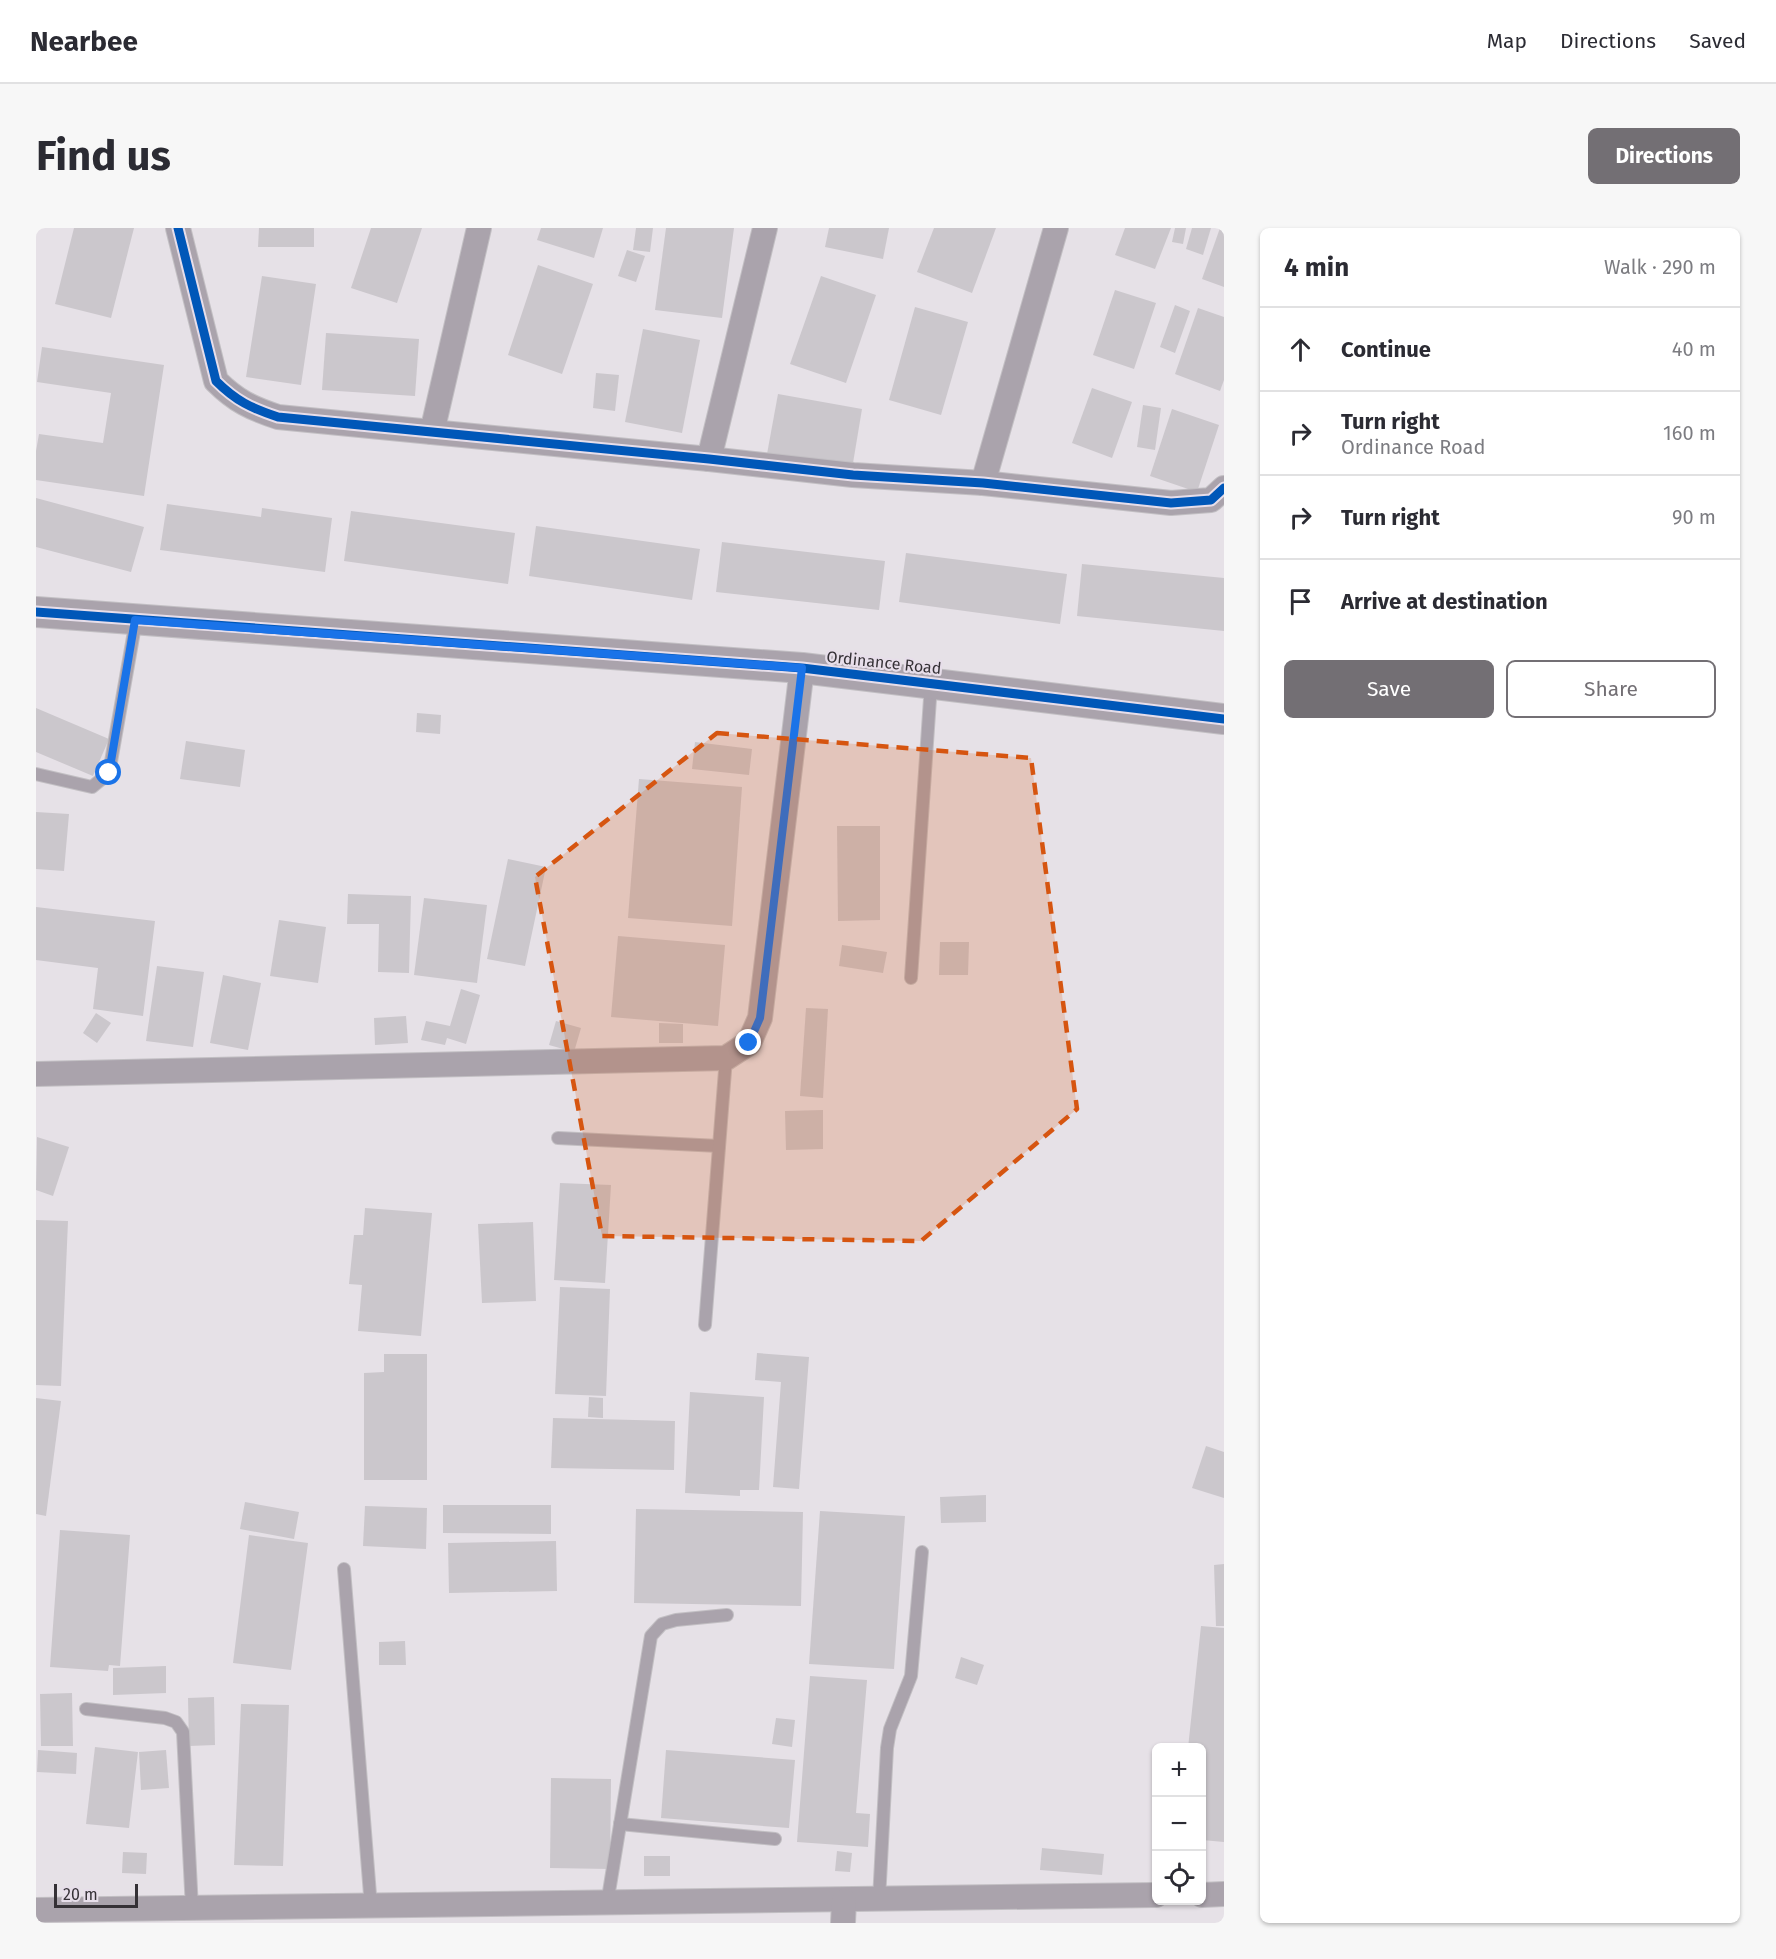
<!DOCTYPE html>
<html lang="en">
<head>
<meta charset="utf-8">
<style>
  :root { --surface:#fff; --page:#f7f7f7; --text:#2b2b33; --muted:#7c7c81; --line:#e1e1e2; --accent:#736f74 }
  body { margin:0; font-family:"Fira Sans",sans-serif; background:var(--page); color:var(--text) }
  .controls { position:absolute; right:18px; bottom:18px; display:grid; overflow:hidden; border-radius:9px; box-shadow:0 2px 4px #0004 }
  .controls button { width:54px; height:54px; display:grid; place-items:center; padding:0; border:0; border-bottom:2px solid var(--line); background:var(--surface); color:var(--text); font:30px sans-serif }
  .scale { position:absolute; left:18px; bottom:15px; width:84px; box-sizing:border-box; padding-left:6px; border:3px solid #353136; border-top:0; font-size:16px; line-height:21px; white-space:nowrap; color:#353136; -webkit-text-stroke:4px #e7deea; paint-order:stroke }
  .stop { position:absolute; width:18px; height:18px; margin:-14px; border:4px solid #1a73e8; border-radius:50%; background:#fff }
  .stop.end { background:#1a73e8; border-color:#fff; box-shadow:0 2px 6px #0008 }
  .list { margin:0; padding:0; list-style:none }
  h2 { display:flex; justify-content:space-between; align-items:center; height:78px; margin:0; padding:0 24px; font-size:26px }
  h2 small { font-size:20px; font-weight:400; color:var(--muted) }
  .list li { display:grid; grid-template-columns:39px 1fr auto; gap:18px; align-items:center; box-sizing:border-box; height:84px; padding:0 24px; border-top:2px solid var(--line) }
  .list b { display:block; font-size:22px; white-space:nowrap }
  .list p { margin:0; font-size:20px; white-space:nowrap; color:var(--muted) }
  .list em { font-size:20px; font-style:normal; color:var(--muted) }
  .actions { display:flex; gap:12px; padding:18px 24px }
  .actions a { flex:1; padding:14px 0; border:2px solid var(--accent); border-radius:9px; text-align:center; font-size:21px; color:var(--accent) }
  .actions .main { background:var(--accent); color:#fff }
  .icon { flex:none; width:33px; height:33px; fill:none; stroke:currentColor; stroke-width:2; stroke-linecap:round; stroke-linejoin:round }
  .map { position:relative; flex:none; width:1188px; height:1695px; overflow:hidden; border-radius:9px }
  header { display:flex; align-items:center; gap:36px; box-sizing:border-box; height:84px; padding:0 30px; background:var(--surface); border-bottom:2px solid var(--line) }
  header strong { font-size:28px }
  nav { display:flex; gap:33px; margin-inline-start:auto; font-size:21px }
  .intro { display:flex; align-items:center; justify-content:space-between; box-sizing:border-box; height:144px; padding:0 36px }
  h1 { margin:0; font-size:42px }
  .button { padding:15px 27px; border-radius:9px; background:var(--accent); color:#fff; font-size:21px; font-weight:700 }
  main { display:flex; gap:36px; padding:0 36px }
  aside { flex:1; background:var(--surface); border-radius:9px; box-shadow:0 2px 4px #0004 }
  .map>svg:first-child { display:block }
  .building { fill:#cbc7cc }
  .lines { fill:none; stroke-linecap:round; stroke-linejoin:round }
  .service-casing { stroke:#c2bfc3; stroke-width:14 }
  .minor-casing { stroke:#c2bfc3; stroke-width:26 }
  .tertiary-casing { stroke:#c2bfc3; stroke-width:32 }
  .service { stroke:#aaa3ac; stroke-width:12 }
  .minor { stroke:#aaa3ac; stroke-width:24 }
  .tertiary { stroke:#aaa3ac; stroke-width:30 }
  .cycleway-casing { stroke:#e7deea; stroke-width:13 }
  .cycleway { stroke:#0057b8; stroke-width:9 }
  .route { stroke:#1a73e8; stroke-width:8 }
  .marked { fill:#d65510; fill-opacity:0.2; stroke:#d65510; stroke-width:4.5; stroke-dasharray:12 8; stroke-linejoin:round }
  .labels { text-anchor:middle; stroke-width:4.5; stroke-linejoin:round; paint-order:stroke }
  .street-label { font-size:16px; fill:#353136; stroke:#e7deea }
</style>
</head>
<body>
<header>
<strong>Nearbee</strong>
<nav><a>Map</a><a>Directions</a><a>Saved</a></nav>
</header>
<div class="intro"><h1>Find us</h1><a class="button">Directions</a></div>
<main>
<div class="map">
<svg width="1188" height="1695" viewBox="0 0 1188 1695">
  <rect width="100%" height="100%" fill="#e6e1e7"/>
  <!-- building -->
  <g class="building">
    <path d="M38,0H98L75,90L19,76Z"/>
    <path d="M223,0H278V19H222Z"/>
    <path d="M335,0H386L361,75L315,60Z"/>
    <path d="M505,0H567L558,30L501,12Z"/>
    <path d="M600,0H617L614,24L597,22Z"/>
    <path d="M630,0H698L686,90L619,82Z"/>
    <path d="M793,0H853L847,31L789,19Z"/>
    <path d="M898,0H960L936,65L881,44Z"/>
    <path d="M1089,0H1135L1119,41L1079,27Z"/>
    <path d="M1139,0H1150L1147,16L1136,14Z"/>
    <path d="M1156,0H1175L1167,27L1150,21Z"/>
    <path d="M1184,0H1188V59L1166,51Z"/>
    <path d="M591,22L609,28L600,54L582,48Z"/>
    <path d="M502,37L557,56L526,146L472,127Z"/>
    <path d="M226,48L280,56L265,157L210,149Z"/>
    <path d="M785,48L840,67L810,155L754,136Z"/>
    <path d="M1079,62L1120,75L1098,141L1057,127Z"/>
    <path d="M1139,77L1154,83L1139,125L1124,119Z"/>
    <path d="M879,79L932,94L905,187L853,172Z"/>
    <path d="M1162,80L1188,89V152L1184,163L1139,146Z"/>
    <path d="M607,101L664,112L646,205L589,194Z"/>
    <path d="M290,105L383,111L379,168L286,162Z"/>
    <path d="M6,119L128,137L108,268L0,252V223L3,206L67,215L75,165L1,154Z"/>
    <path d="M560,145L583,147L579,183L557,180Z"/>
    <path d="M1056,160L1096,174L1076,230L1036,215Z"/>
    <path d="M742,166L826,181L816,241L731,226Z"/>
    <path d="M1107,177L1125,180L1119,222L1101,219Z"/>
    <path d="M1136,181L1183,197L1161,264L1114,248Z"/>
    <path d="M0,270L108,299L95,344L0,319Z"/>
    <path d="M131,276L225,289L226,280L296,290L289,344L124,322Z"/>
    <path d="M315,283L479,305L472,356L308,333Z"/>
    <path d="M500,298L664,321L656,372L493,348Z"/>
    <path d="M686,314L849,333L843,382L680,364Z"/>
    <path d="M870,325L1031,346L1024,396L863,374Z"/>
    <path d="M1046,336L1188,350V403L1041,388Z"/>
    <path d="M0,480L73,511L57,548L0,524Z"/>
    <path d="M381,485L405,487L404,506L380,504Z"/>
    <path d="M150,513L209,522L204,559L144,551Z"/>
    <path d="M659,514L716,521L713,547L656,541Z"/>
    <path d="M603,551L706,559L696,698L592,690Z"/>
    <path d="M0,584L33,586L28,643L0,641Z"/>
    <path d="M801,598H844V692L802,693Z"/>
    <path d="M472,631L510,639L489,738L451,731Z"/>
    <path d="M312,666L375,668L373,745L342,744L343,696H311Z"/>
    <path d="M388,670L451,677L441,755L378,747Z"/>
    <path d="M0,679L119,693L107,788L57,781L62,740L0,732Z"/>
    <path d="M243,692L290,699L282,755L234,748Z"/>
    <path d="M582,708L689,717L682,798L575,789Z"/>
    <path d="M904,714H933L932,747H903Z"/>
    <path d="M806,717L851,724L847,745L803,738Z"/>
    <path d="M121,738L168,744L157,819L110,813Z"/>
    <path d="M187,747L225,755L212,822L174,815Z"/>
    <path d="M425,761L444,767L430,816L411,810L409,817L385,812L390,793L414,798Z"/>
    <path d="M770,780L792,781L787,870L764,868Z"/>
    <path d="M60,785L75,795L61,815L47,805Z"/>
    <path d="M370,788L372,815L339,817L338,790Z"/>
    <path d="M520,793L545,800L538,824L513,817Z"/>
    <path d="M623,795L647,796V815H623Z"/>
    <path d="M787,882V921L750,922L749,883Z"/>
    <path d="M1,909L33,919L17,968L0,962Z"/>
    <path d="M524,955L575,957L569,1055L518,1052Z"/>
    <path d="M329,980L396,985L385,1108L322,1103L326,1057L313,1056L318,1007H327Z"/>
    <path d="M0,992L32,993L25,1158L0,1157Z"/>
    <path d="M497,994L500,1073L446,1075L442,996Z"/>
    <path d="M524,1059L574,1061L570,1168L519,1166Z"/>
    <path d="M721,1125L773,1129L763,1261L737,1259L745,1154L719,1152Z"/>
    <path d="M348,1126H391V1252H328V1145L348,1144Z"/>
    <path d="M654,1164L728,1169L723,1262H704V1268L649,1265Z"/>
    <path d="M553,1169L567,1170V1190L552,1189Z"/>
    <path d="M0,1170L25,1173L10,1288L0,1286Z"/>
    <path d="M517,1190L639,1193L638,1242L515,1240Z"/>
    <path d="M1170,1218L1188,1224V1270L1156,1260Z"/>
    <path d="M950,1267V1294L905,1295L904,1269Z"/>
    <path d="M209,1274L263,1284L258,1311L204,1301Z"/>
    <path d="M407,1277H515V1306L407,1305Z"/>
    <path d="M329,1278L391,1280L390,1321L327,1318Z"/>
    <path d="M600,1281L767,1284L765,1378L598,1375Z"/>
    <path d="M784,1283L869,1288L858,1441L773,1436Z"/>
    <path d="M24,1302L94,1307L84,1438L73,1437L72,1443L14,1439Z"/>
    <path d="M213,1307L272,1315L255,1442L197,1435Z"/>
    <path d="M520,1313L521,1363L413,1365L412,1315Z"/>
    <path d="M1188,1336V1398H1180L1178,1337Z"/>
    <path d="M1165,1398L1188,1400V1614L1166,1612V1520H1152Z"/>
    <path d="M369,1413L370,1437H343V1414Z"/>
    <path d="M925,1429L948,1437L941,1457L919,1450Z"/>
    <path d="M130,1438V1465L77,1467V1440Z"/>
    <path d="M774,1448L831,1452L820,1585L834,1586L832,1619L761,1614Z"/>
    <path d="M36,1465L37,1518H5L4,1466Z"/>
    <path d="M178,1469L179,1517L153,1518L152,1470Z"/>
    <path d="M205,1476L253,1477L247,1638L198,1637Z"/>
    <path d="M740,1490L759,1492L756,1519L736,1516Z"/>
    <path d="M59,1519L102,1524L93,1600L50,1596Z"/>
    <path d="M2,1522L41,1525L40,1546L1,1544Z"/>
    <path d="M130,1522L133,1560L105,1562L103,1524Z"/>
    <path d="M630,1522L759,1532L753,1600L625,1590Z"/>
    <path d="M515,1550L575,1551L574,1641L514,1640Z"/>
    <path d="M1006,1620L1068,1626L1066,1647L1004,1642Z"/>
    <path d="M801,1623L816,1625L814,1644L799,1643Z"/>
    <path d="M87,1624L111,1625L110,1646L86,1645Z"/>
    <rect x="608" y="1628" width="26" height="20"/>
  </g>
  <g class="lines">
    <!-- service casing -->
    <g class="service-casing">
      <g id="service">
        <path d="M0,546L56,559L73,545L100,392"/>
        <path d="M875,750L895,456"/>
        <path d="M522,910L683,918"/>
        <path d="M669,1097L690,830"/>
        <path d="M308,1341L335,1679"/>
        <path d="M50,1481L129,1490L140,1494L147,1504L156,1681"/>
        <path d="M584,1596L739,1611"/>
        <path d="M843,1672L851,1520L854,1501L875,1448L886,1324"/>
        <path d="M571,1676L615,1408L626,1396L640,1392L691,1387"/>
      </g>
    </g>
    <!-- minor casing -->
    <g class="minor-casing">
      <g id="minor">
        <path d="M142,0L180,153C200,173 215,180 242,189L673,231L817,247L947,255L1135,275L1175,272L1188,260"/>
        <path d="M396,204L443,0"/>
        <path d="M673,231L729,0"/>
        <path d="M947,255L1020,0"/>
        <path d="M0,846L690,830L713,815L724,790L766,440"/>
        <path d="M1166,1667L1188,1666"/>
        <path d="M0,1682L1120,1667"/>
        <path d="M807,1695L808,1673"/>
      </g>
    </g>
    <!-- tertiary casing -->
    <g class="tertiary-casing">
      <path id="tertiary" d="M0,384L766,440L1188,491"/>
    </g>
    <!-- service -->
    <use href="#service" class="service"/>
    <!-- minor -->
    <use href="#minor" class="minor"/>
    <!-- tertiary -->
    <use href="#tertiary" class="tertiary"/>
    <!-- cycleway casing -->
    <g class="cycleway-casing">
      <g id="cycleway">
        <path d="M142,0L180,153C200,173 215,180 242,189L673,231L817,247L947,255L1135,275L1175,272L1188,260"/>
        <path d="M0,384L766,440L1188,491"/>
      </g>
    </g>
    <!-- cycleway -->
    <use href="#cycleway" class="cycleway"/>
  </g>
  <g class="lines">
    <!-- route -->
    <path class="route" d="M73,545L99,392L766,440L724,790L713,815"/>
  </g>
  <!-- marked area -->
  <path class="marked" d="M681,505L995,530L1041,881L885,1013L566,1008L499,649Z"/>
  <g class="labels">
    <!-- street labels -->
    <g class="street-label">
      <text transform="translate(848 434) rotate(6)" y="6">Ordinance Road</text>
    </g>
  </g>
</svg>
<div class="controls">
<button>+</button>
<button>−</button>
<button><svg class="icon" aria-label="locate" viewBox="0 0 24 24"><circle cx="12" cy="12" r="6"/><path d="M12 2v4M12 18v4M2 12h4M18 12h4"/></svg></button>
</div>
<div class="scale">20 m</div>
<div class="stop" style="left:73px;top:545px"></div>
<div class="stop end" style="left:713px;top:815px"></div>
</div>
<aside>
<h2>4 min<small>Walk · 290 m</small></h2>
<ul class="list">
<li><svg class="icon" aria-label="ahead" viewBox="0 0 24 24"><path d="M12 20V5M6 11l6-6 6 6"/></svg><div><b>Continue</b></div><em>40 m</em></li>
<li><svg class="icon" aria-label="right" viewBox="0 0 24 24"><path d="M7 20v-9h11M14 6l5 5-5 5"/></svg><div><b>Turn right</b><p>Ordinance Road</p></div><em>160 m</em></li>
<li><svg class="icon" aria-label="right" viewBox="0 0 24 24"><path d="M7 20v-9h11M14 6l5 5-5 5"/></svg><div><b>Turn right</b></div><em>90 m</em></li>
<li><svg class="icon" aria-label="arrive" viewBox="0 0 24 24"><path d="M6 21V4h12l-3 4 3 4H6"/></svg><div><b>Arrive at destination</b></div></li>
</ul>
<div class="actions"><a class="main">Save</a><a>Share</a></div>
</aside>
</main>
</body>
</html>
